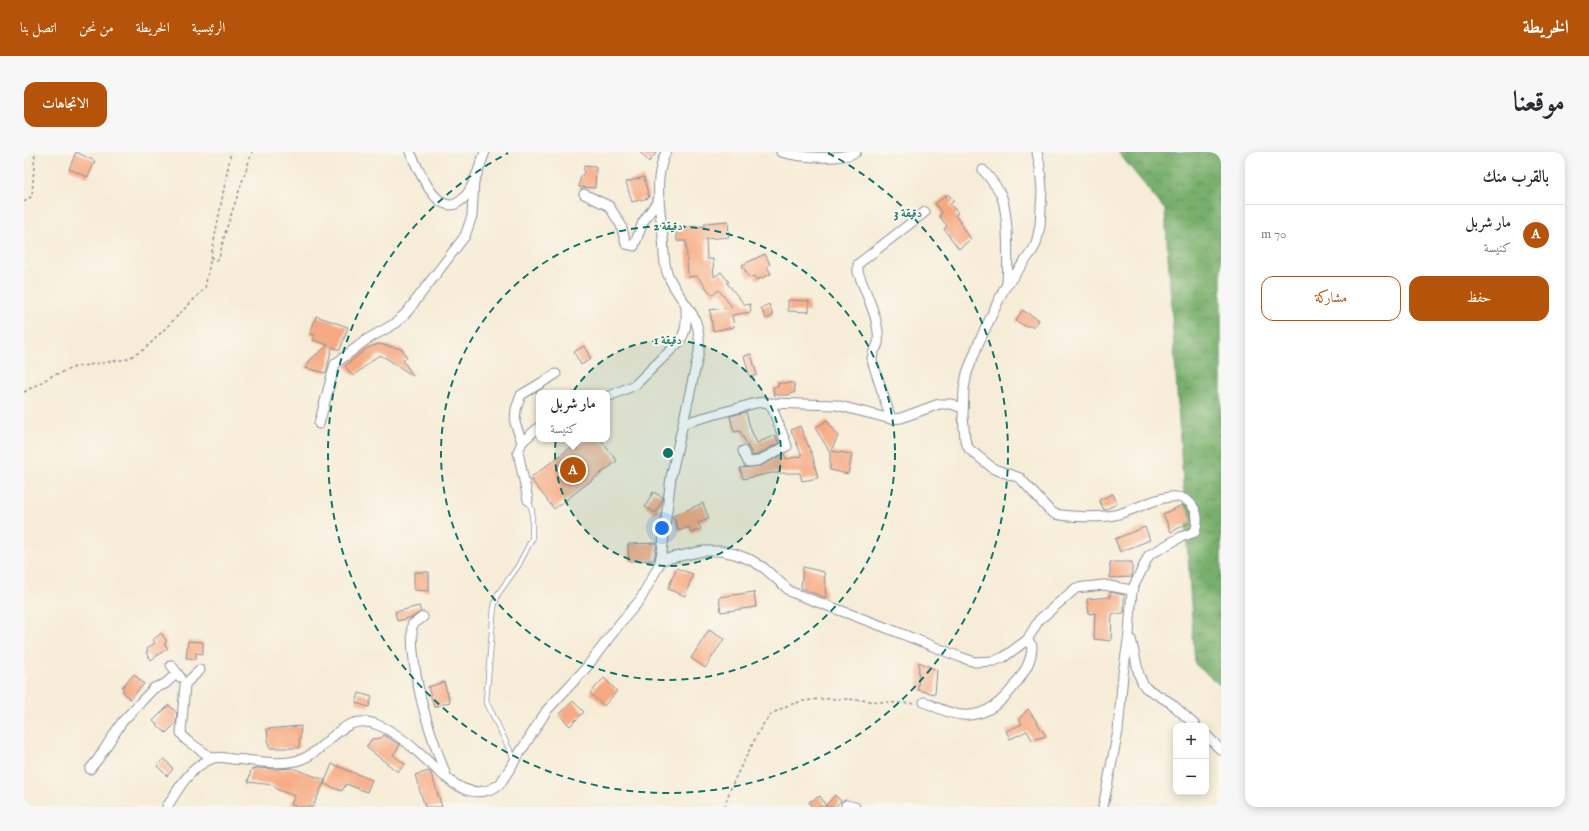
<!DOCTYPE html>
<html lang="ar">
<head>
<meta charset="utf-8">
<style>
  :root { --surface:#fff; --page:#f7f7f7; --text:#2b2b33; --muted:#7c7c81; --line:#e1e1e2; --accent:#b45309 }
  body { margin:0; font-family:"IM FELL English",Amiri,serif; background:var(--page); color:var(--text); direction:rtl }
  .controls { position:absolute; right:12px; bottom:12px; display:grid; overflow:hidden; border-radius:8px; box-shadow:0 2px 10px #0003 }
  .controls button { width:36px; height:36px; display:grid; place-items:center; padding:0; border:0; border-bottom:1px solid var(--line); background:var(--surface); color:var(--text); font:20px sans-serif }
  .you { position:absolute; left:638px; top:376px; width:14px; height:14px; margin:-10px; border:3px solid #fff; border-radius:50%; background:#1a73e8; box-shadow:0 0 0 6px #1a73e833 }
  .badge { display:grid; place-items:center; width:26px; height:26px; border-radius:50%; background:var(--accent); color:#fff; font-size:13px; font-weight:700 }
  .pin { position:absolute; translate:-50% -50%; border:2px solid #fff; box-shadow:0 1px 4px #0006 }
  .popup { position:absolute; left:512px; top:238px; width:74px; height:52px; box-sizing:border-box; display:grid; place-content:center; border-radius:8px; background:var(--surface); filter:drop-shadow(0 1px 3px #0005); font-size:13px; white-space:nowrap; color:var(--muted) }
  .popup b { font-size:15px; color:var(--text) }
  .popup::after { content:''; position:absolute; left:50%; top:100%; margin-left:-8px; border:8px solid transparent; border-top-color:var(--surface) }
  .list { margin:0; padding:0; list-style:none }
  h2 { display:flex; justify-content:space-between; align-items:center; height:52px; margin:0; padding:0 16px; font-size:17px }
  h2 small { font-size:13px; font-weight:400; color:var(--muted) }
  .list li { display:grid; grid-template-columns:26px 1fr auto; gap:12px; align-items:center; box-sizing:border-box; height:60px; padding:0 16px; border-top:1px solid var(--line) }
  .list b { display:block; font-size:15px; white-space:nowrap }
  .list p { margin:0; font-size:13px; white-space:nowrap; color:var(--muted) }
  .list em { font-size:13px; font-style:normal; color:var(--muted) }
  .actions { display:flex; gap:8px; padding:12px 16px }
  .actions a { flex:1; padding:9px 0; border:1px solid var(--accent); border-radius:12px; text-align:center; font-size:14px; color:var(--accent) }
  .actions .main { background:var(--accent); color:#fff }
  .map { position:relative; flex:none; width:1197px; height:655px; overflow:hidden; direction:ltr; border-radius:12px }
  header { display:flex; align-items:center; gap:24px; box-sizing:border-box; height:56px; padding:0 20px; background:var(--accent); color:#fff }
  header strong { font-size:19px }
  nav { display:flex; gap:22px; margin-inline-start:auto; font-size:14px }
  .intro { display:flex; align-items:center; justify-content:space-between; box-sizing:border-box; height:96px; padding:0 24px }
  h1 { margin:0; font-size:28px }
  .button { padding:10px 18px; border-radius:12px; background:var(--accent); color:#fff; font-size:14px; font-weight:700 }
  main { display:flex; gap:24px; padding:0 24px }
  aside { flex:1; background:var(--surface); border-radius:12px; box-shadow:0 2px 10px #0003 }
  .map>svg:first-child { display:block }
  .forest { fill:url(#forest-crowns); stroke:#4a6f65 }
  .building { fill:#f6aa83 }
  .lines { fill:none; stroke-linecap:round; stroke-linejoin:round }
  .lane-casing { stroke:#888e9a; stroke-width:6 }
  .street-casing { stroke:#888e9a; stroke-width:11 }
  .path { stroke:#888e9a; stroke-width:1.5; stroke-dasharray:3 3; stroke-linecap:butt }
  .lane { stroke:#fff; stroke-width:4.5 }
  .street { stroke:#fff; stroke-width:9 }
  .ring { fill:none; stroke:#0f766e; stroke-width:2; stroke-dasharray:7 5 }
  .centre { fill:#0f766e; stroke:#fbf7ec; stroke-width:2 }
  .ring-label { font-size:12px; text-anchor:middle; font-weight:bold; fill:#0f766e; stroke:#fbf7ec; stroke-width:4; stroke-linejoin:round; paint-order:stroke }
</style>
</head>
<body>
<header>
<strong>الخريطة</strong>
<nav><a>الرئيسية</a><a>الخريطة</a><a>من نحن</a><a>اتصل بنا</a></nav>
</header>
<div class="intro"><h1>موقعنا</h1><a class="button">الاتجاهات</a></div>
<main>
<aside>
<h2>بالقرب منك<small></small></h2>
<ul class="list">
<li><span class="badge">A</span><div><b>مار شربل</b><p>كنيسة</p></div><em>70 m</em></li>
</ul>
<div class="actions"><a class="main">حفظ</a><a>مشاركة</a></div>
</aside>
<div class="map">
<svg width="1197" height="655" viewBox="0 0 1197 655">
  <defs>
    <pattern id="forest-crowns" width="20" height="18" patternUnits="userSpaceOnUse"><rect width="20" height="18" fill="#78af6c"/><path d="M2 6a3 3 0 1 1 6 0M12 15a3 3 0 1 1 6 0" fill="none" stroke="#628f5c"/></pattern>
  </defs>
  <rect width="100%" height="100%" fill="#fbf7ec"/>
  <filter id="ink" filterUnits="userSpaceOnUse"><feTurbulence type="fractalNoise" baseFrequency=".025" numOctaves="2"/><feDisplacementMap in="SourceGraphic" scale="8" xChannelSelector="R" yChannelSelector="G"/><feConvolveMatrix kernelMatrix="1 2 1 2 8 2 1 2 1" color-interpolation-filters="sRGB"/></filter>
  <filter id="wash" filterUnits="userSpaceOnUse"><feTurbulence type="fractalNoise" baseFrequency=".012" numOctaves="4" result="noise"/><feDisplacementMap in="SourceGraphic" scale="16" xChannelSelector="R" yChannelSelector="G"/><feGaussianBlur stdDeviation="0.9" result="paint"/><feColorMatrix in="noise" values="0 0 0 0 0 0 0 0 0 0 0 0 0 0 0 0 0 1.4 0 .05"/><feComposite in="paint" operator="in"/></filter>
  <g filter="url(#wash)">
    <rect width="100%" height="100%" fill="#f6ecd7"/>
    <!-- forest -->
    <path class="forest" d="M1094,0H1197V534L1171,512L1141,58Z"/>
    <g id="blocks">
      <!-- building -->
      <g class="building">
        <path d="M52,0L71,9L64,25L45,17Z"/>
        <path d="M616,0H633L625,10Z"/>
        <path d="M560,14L572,15L571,36L555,35L556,27L560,20Z"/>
        <path d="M620,25L625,46L608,50L602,30Z"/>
        <path d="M924,42L930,49L926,52L934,61L931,63L939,74L938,75L947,87L935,97L920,77L923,74L915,64L918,61L911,52Z"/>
        <path d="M704,69L705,85L682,87L683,107H689L690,125L697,120L705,130L703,131L721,153L726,152L727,160L708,163L710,175L689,179L686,158L708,155L695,138L688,143L673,124L664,125L662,89H653L652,79L655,78V77L664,76V75L681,74V71Z"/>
        <path d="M741,102L746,112L743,114L747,122L732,128L730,124L725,126L718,113Z"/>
        <path d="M764,148L785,149V160L764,159Z"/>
        <path d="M745,152L749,164L742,167L737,156Z"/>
        <path d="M998,158L1015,168L1011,174H1001L992,169Z"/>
        <path d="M292,164L324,175L316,198L308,195L302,221L281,216L287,207L304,193L289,188L291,183L286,182Z"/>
        <path d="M355,192L378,197L383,206L379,208L389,224L362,206L355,203L329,224L321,214L343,196Z"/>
        <path d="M560,194L567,207L557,213L550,200Z"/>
        <path d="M727,202L733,223L726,225L720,204Z"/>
        <path d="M754,231H770L771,240L764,243H750L749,235H754Z"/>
        <path d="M722,260L727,278L733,291L751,283L755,291L732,303L729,304L716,279L710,280L706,264Z"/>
        <path d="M803,268L814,284L807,299L828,302L824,322L806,318V300L791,276Z"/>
        <path d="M776,274L789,305L794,326L778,329L776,321H748L719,327L716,316L736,314L760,302L762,307L778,304L767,278Z"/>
        <path d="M563,287H576L593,309L530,357L506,326L553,291L555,293Z"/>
        <path d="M629,340L639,345L638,349L632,361L621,355Z"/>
        <path d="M1089,342L1093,352L1080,358L1075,348Z"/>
        <path d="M679,351L685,367L674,371L677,377L667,381L665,375L655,379L649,364Z"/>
        <path d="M1158,353L1162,356L1167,366V370L1147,380L1139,362Z"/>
        <path d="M1121,375L1126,388L1096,400L1091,387Z"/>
        <path d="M633,391L630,408L605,409L604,392Z"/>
        <path d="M1086,410H1108V425L1086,426Z"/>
        <path d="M779,415L800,420L802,446L777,436Z"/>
        <path d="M652,416L669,422L661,444L644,437Z"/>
        <path d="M390,420H405V439L390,438Z"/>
        <path d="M730,440L732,455L697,460L695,445Z"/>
        <path d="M1086,440L1100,443V461L1088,462L1087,489L1070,487L1071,461L1065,462L1063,447L1086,445Z"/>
        <path d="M395,454L397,460L389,465L373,469L371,460Z"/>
        <path d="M685,478L700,487L681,516L667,506Z"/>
        <path d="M137,481L143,490L140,492L144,496L127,508L122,500L124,499L123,496L131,491L129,488Z"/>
        <path d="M164,489L179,490V502L172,501V507L162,506Z"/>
        <path d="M895,510L913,518L911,542L894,538Z"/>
        <path d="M110,522L120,532L106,547L98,539L100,538L98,535Z"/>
        <path d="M580,526L593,539L580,554L566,541Z"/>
        <path d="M420,530L426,550L410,555L404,535Z"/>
        <path d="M335,541L348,545L345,555L332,551Z"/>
        <path d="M549,549L560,560L546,574L535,563Z"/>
        <path d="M145,553L153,561L152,571L142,581L129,569Z"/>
        <path d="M1004,557L1022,584L1008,588L1003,579L986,587L982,579L998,572L995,567Z"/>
        <path d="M277,574L275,596H245L243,577Z"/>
        <path d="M360,583L376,593L369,603L381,612L374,620L342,595L348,587L357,586Z"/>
        <path d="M140,606L149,617L143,624L133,614Z"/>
        <path d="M308,612L348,628L343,640L322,632L318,639L300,632Z"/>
        <path d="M233,616L253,617L268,616L301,628L289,655H273L267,652L271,644L254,638L249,633L224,630L227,618Z"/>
        <path d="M405,619L407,621L418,655H401L391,623Z"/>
        <path d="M811,643L817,649L811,655H788L785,650L796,644L802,654Z"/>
      </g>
    </g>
  </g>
  <g filter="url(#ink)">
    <use href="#blocks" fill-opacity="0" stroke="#888e9a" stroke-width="1"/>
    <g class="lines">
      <!-- lane casing -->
      <g class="lane-casing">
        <path id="lane" d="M491,609L462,549L470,455L474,442L494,414L508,387V358L504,348"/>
      </g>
      <!-- street casing -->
      <g class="street-casing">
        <g id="street">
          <path d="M386,0C395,18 417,77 443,42C451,32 456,12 461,0"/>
          <path d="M757,0C774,5 816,9 832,0"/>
          <path d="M1013,0L1016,15L1018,38L1016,74L1012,92L1009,98L980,137L955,190L943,221L940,237L939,263L941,288L945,297L970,317L996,326L1025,358L1031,362C1046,365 1076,366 1090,363C1112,360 1150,331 1168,353C1174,361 1174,371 1171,380L1157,385L1125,403L1108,438L1105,482L1099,522L1094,579L1079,655"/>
          <path d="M959,18C966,26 973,34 977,43C985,61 984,112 983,133"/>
          <path d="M560,42L585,54L597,73L602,92L610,94L619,70L635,47"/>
          <path d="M583,245L611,233L655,190C664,178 662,167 662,153"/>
          <path d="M745,251L812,253L867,267L877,266L915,252H927L939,256"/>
          <path d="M867,267L848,208C848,198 853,197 854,191C857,170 841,140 834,120V112L901,60"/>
          <path d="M660,271L732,251L740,250L745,251L749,258L763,294L734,309L724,310L719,299"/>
          <path d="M295,272L311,212L342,188L372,171L383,160L441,84L448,64L450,27"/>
          <path d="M498,290L491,271L492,257L497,243L532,222"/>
          <path d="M504,348L494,300L498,290L515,275"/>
          <path d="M637,408L679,399H697L711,402L727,408L740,416L767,440L863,476L936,505L951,510L970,509L980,505L1003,488L1015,468L1052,436L1080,433L1108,438"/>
          <path d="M399,465L388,473C387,527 404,576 423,626"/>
          <path d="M1107,487L1115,523L1119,532L1122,536L1147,551L1172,574"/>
          <path d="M147,513L156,525"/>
          <path d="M176,518L161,532L157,581L162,588L188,606"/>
          <path d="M900,550C912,555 925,562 938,563C963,565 980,549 993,530C1001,519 1008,508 1008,494L1003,488"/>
          <path d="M1182,583L1197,598"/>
          <path d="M66,617L74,607L98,570L130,536L141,532L153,521"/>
          <path d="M822,653L831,655"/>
          <path d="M143,655C154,637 166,615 187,607C193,604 202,606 208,607C230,608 257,615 278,607C304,598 319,558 354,573C369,579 384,591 396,602C419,622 444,655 476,632L523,558L562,516L597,470L616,448L635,413L638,400L647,325L675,200C678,158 658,156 644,123C639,111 640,97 639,84C637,65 633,45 635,26C636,17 638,8 642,0"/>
        </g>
      </g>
      <!-- path -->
      <g class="path">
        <path d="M0,50L8,44L11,0"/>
        <path d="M186,105L192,108L195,106L202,78L228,0"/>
        <path d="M0,240L28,224L51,215L103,207L121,197L181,136L207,0"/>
        <path d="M701,655C705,635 716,617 725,599C731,588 737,572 747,563C784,534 848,553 892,551"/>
      </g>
      <!-- lane -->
      <use href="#lane" class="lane"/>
      <!-- street -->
      <use href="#street" class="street"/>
    </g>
  </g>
  <!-- distance rings -->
  <circle cx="644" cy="301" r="113" fill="#0f766e" fill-opacity=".12"/>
  <g class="ring">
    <circle cx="644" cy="301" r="113"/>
    <circle cx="644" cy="301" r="227"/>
    <path d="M804 1A340 340 0 1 1 484 1"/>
  </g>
  <circle cx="644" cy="301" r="6" class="centre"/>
  <g class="ring-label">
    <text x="884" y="65">3 دقيقة</text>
    <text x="644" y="78">2 دقيقة</text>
    <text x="644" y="192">1 دقيقة</text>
  </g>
</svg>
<div class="controls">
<button>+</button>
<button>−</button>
</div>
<div class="you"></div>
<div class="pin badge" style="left:549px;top:318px">A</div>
<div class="popup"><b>مار شربل</b>كنيسة</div>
</div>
</main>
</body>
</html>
